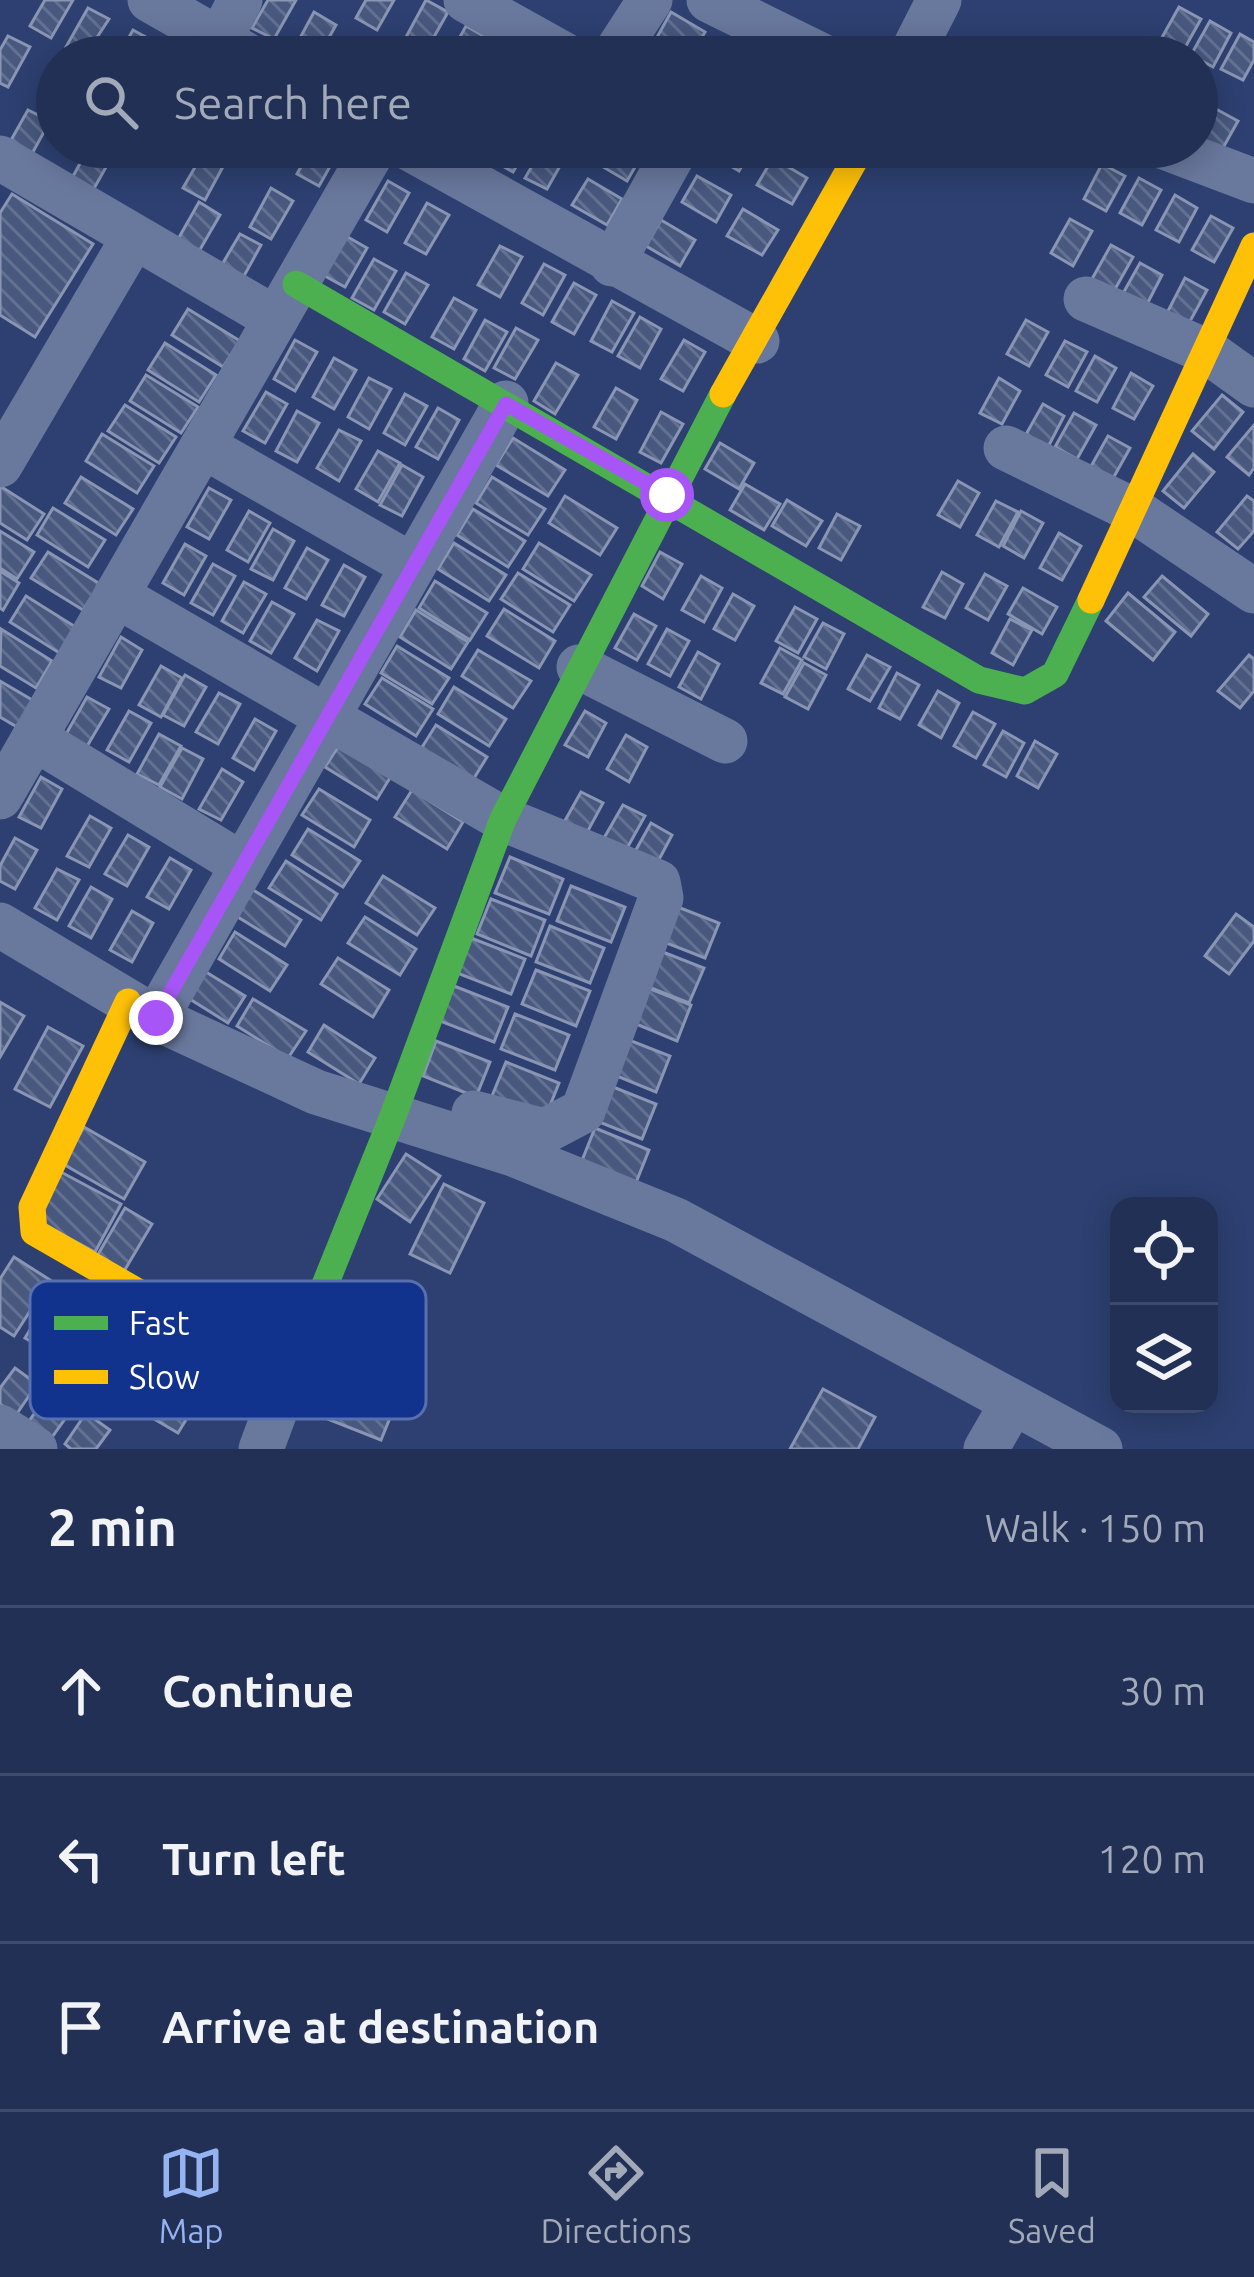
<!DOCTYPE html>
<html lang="en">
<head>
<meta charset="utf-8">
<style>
  :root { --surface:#223055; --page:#2a385b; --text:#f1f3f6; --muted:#a2a9b9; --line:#3f4b6c; --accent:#95b2f1 }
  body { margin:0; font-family:Ubuntu,sans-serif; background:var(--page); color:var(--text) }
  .controls { position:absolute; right:36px; bottom:36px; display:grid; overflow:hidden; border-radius:24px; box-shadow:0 6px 30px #0003 }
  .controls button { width:108px; height:108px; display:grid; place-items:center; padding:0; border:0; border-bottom:3px solid var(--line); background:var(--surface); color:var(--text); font:60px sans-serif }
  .stop { position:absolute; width:36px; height:36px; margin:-27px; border:9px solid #a855f7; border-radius:50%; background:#fff }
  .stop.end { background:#a855f7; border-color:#fff; box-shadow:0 3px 12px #0008 }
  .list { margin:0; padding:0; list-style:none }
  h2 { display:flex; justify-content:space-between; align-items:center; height:156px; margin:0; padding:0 48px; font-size:51px }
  h2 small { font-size:39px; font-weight:400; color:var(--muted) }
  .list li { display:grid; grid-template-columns:78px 1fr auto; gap:36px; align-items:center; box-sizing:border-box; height:168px; padding:0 48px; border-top:3px solid var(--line) }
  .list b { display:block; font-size:45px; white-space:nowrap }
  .list em { font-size:39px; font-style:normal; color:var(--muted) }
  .icon { flex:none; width:66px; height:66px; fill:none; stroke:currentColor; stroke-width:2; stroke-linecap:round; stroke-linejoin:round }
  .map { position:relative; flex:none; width:1254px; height:1449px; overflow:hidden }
  .search { position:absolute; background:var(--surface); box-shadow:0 6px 30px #0003; left:36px; right:36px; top:36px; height:132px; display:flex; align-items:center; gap:30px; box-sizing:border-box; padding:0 42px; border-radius:66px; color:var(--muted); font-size:45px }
  .sheet { height:660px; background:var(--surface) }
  nav { display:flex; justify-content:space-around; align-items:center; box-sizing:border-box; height:168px; border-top:3px solid var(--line); background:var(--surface); font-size:33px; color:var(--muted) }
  nav a { display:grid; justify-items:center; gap:6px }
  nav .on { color:var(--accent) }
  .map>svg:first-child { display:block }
  .building { fill:url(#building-back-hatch); stroke:#8995b3; stroke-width:3 }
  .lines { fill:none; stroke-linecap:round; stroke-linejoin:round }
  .street { stroke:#69789d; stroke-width:45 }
  .fast { stroke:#4caf50; stroke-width:27 }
  .slow { stroke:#ffc107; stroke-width:27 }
  .route { stroke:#a855f7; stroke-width:15 }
  .key { fill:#11338d; stroke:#5870af; stroke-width:3 }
  .key-label { font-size:33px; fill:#fff }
</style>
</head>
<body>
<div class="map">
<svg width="1254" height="1449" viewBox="0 0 1254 1449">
  <defs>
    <pattern id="building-back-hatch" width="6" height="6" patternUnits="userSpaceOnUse" patternTransform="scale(3)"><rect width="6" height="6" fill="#48587f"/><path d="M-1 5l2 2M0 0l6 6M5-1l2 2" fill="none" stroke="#637192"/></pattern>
  </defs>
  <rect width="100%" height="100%" fill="#2d4071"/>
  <!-- building -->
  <g class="building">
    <path d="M45,0H73L51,38L30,26Z"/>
    <path d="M268,0H296L274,39L252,28Z"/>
    <path d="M366,0H394L377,30L356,18Z"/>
    <path d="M426,0L448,12L426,51L405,39Z"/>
    <path d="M1179,7L1201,19L1182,53L1160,41Z"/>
    <path d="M88,8L109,19L84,57L66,47Z"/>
    <path d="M314,12L336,25L318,57H303L293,51Z"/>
    <path d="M671,12L705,32L691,57L656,39Z"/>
    <path d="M1210,21L1231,33L1213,67L1191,55Z"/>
    <path d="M466,26L487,38L477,57H449Z"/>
    <path d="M133,30L155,42L147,57H118Z"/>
    <path d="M1240,34L1254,42V60L1243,80L1221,69Z"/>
    <path d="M8,36L30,47L8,87L0,83V50Z"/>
    <path d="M1216,109L1238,121L1219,155L1197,143Z"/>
    <path d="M28,110L50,121L28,161L6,149Z"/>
    <path d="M89,147L114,153L92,192L71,180Z"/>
    <path d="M312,147H341L319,186L297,174Z"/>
    <path d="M499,147H528L513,172L492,160Z"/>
    <path d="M543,147L569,150L547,189L525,178Z"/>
    <path d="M601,147H628L642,155L627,181L593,161Z"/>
    <path d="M707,147H753L739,171L705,151Z"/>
    <path d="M205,150L226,161L205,200L183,188Z"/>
    <path d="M773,158L807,178L792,204L757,185Z"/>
    <path d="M1102,164L1125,176L1106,211L1084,199Z"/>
    <path d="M697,176L731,195L716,222L682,202Z"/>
    <path d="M1139,178L1161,190L1142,225L1120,213Z"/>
    <path d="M588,179L622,199L607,225L572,205Z"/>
    <path d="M388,181L409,193L387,232L366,220Z"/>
    <path d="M271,188L293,201L271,239L250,227Z"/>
    <path d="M12,194L93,244L35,337L0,315V213Z"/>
    <path d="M1175,195L1197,208L1179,242L1156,230Z"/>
    <path d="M199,202L220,215L198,253L177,241Z"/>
    <path d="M427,203L449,215L426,254L405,243Z"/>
    <path d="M743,209L778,230L762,255L727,236Z"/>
    <path d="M1211,216L1233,228L1214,262L1192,250Z"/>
    <path d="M1070,219L1092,231L1073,266L1051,253Z"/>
    <path d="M661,220L695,240L680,266L646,246Z"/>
    <path d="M240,234L261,245L239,285L217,273Z"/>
    <path d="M346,236L367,248L345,287L323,275Z"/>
    <path d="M1111,245L1133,257L1114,291L1092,279Z"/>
    <path d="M500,246L522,257L500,297L478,285Z"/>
    <path d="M374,259L396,271L374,310L352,298Z"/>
    <path d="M1140,263L1162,275L1144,310L1121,297Z"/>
    <path d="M544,264L565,275L543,315L522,303Z"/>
    <path d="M406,273L428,285L405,324L384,312Z"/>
    <path d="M1185,278L1207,290L1188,325L1167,313Z"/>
    <path d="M574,283L596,295L574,334L552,322Z"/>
    <path d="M454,298L476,310L454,349L432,337Z"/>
    <path d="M612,301L634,313L612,352L591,341Z"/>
    <path d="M188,309L240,341L223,367L172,335Z"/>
    <path d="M640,317L661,329L640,368L618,356Z"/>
    <path d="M485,320L507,332L485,371L464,359Z"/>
    <path d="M1026,320L1048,332L1029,366L1007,354Z"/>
    <path d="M516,328L538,340L515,379L494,368Z"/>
    <path d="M295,340L317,352L295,391L274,379Z"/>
    <path d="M684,340L705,352L683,391L661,379Z"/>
    <path d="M1065,341L1087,352L1068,387L1046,375Z"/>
    <path d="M165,343L216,375L199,402L148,370Z"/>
    <path d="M1095,356L1116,368L1097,402L1076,391Z"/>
    <path d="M334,358L356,370L334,409L313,397Z"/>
    <path d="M556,363L578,375L555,414L534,401Z"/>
    <path d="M1131,373L1153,386L1134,419L1113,408Z"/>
    <path d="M146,375L198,407L181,433L130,401Z"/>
    <path d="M369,378L391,389L369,429L348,417Z"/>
    <path d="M999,378L1020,391L1002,424L980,413Z"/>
    <path d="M616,388L637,400L616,439L594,427Z"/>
    <path d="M266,392L287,404L265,443L243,431Z"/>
    <path d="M405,394L427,406L405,445L384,433Z"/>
    <path d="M1222,395L1243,412L1214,449L1192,431Z"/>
    <path d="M1043,404L1064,416L1046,451L1024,438Z"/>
    <path d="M125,405L176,437L159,463L108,431Z"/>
    <path d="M438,408L459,420L438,459L416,447Z"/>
    <path d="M297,411L319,423L297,462L276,451Z"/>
    <path d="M661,412L683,424L661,463L640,452Z"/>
    <path d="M1074,413L1096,425L1077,459L1055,447Z"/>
    <path d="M1254,425V468L1249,475L1227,457Z"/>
    <path d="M339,430L361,441L339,481L317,468Z"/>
    <path d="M102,434L154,466L137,493L86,461Z"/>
    <path d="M1108,436L1130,448L1111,482L1089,470Z"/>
    <path d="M513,438L565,470L548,496L496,465Z"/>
    <path d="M720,443L754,463L739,489L705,469Z"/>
    <path d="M378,451L400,463L378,502L356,489Z"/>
    <path d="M1193,454L1214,472L1184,508L1163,491Z"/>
    <path d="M402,465L423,477L402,516L380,505Z"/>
    <path d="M81,477L133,509L116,535L65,503Z"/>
    <path d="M492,477L545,509L528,535L476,503Z"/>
    <path d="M958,481L979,493L960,527L938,515Z"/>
    <path d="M745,484L780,504L764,530L730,510Z"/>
    <path d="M0,486L44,514L27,540L0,523Z"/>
    <path d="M209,488L231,500L209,539L187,527Z"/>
    <path d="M565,496L617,528L600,555L549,523Z"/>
    <path d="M1247,496L1254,501V531L1238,549L1217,532Z"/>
    <path d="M787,500L822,521L806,546L772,526Z"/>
    <path d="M996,501L1018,512L999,547L977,535Z"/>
    <path d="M53,508L105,540L88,567L37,535Z"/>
    <path d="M473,509L525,541L508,567L457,535Z"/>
    <path d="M249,511L270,523L248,562L227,550Z"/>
    <path d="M1021,511L1043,523L1024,558L1003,546Z"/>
    <path d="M837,514L860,526L841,560L819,548Z"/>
    <path d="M273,529L294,541L273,580L251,569Z"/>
    <path d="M0,531L34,552L17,579L0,568Z"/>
    <path d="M1059,533L1081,546L1062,580L1040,568Z"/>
    <path d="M454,543L506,575L489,601L438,569Z"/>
    <path d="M539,543L591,575L574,601L523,569Z"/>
    <path d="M185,544L206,556L184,595L163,583Z"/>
    <path d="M307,548L328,560L306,599L285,588Z"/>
    <path d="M48,552L100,584L83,610L31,578Z"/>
    <path d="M660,552L682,564L663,599L642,586Z"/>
    <path d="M213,564L235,576L213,615L191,603Z"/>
    <path d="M344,565L365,577L344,616L322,605Z"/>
    <path d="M0,571L19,583L3,610L0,608Z"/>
    <path d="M942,572L963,584L945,618L923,607Z"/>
    <path d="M518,573L570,605L553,632L501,599Z"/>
    <path d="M985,574L1007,586L988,620L966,608Z"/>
    <path d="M701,576L722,588L704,622L682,610Z"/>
    <path d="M1162,576L1208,614L1191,636L1144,597Z"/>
    <path d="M435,581L487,613L470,640L419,608Z"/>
    <path d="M244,582L266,594L243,633L222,621Z"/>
    <path d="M1023,588L1057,607L1042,634L1008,614Z"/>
    <path d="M1128,593L1175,632L1153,660L1106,621Z"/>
    <path d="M733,594L754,606L735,640L714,629Z"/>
    <path d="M26,596L77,628L61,654L10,622Z"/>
    <path d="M272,602L294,614L271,653L250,641Z"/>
    <path d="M795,607L817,619L798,653L776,641Z"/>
    <path d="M504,609L555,641L539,668L487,636Z"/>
    <path d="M416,610L468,642L451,669L400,637Z"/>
    <path d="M634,614L656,626L637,660L615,648Z"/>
    <path d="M1010,619L1032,630L1013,665L992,653Z"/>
    <path d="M317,620L339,631L317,671L295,658Z"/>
    <path d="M823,623L844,634L826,669L804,657Z"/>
    <path d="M1,629L52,661L36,688L0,666Z"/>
    <path d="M667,629L689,641L670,676L648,664Z"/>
    <path d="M121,637L142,650L121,688L99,677Z"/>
    <path d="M397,646L449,678L432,704L381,673Z"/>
    <path d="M780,648L802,660L783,694L761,683Z"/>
    <path d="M478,650L531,681L513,708L462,676Z"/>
    <path d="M698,652L719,664L701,699L679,687Z"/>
    <path d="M867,655L890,667L870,701L848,689Z"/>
    <path d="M1249,655L1254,659V691L1240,708L1218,691Z"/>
    <path d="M804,663L826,675L808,709L785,697Z"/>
    <path d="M161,666L182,678L161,717L139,705Z"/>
    <path d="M897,673L919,685L900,719L879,708Z"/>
    <path d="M185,675L206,687L184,726L163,715Z"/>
    <path d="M382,678L433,709L416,736L365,704Z"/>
    <path d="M0,681L34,701L17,727L0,717Z"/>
    <path d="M454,687L506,719L489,746L438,714Z"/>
    <path d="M938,691L959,703L941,738L919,725Z"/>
    <path d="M219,693L240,704L218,744L196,732Z"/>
    <path d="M87,697L109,709L86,748L65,736Z"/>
    <path d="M129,711L151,723L129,762L107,750Z"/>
    <path d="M585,711L606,723L588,757L565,745Z"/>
    <path d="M973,712L995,724L976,758L954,746Z"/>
    <path d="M255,719L276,731L254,770L233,758Z"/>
    <path d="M436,725L487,757L471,783L419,752Z"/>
    <path d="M1003,731L1024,743L1006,777L984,765Z"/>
    <path d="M159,734L181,746L159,785L137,774Z"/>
    <path d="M626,735L647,747L629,782L607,769Z"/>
    <path d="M342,741L393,773L377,799L325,767Z"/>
    <path d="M1035,741L1057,754L1038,788L1017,776Z"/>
    <path d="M182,748L203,759L182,799L160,787Z"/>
    <path d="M222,769L243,782L221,820L199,809Z"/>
    <path d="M41,777L62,789L41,828L19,817Z"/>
    <path d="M319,789L370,820L354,847L302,815Z"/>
    <path d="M412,790L463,822L447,849L395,817Z"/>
    <path d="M581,792L603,803L584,838L562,826Z"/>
    <path d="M623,805L645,816L626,850L604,838Z"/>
    <path d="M90,816L111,828L89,867L67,856Z"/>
    <path d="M651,823L672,835L654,869L632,857Z"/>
    <path d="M308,829L360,861L343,887L292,855Z"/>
    <path d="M128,835L149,847L127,886L105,874Z"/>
    <path d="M15,838L37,850L15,889L0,881V866Z"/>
    <path d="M510,857L563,879L549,914L495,893Z"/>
    <path d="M170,858L191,870L169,909L147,897Z"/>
    <path d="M286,861L337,894L321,920L269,888Z"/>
    <path d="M57,869L79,880L57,920L35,908Z"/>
    <path d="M383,876L435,908L417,935L366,903Z"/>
    <path d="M571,886L625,907L611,942L557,921Z"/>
    <path d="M91,887L112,899L91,938L69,926Z"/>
    <path d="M250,888L301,920L285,946L233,914Z"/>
    <path d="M491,899L545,920L531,956L477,934Z"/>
    <path d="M665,902L719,923L705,958L651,937Z"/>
    <path d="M132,911L153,923L132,962L110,950Z"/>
    <path d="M1236,914L1254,927V941L1229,974L1205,956Z"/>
    <path d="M365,917L416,949L400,975L348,943Z"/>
    <path d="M550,926L604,948L590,983L536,962Z"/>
    <path d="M235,932L287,965L270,991L219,959Z"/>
    <path d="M471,938L525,959L511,994L457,973Z"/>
    <path d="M650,947L704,968L689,1003L636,982Z"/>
    <path d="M338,958L389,990L373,1017L321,984Z"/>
    <path d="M193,964L245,996L228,1023L177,991Z"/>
    <path d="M536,970L590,991L576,1026L522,1004Z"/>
    <path d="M638,984L691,1005L677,1041L624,1019Z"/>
    <path d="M454,986L508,1007L494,1042L440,1021Z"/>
    <path d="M253,999L306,1031L288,1058L237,1026Z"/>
    <path d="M0,1002L24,1016L0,1057Z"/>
    <path d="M515,1014L569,1035L555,1070L501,1049Z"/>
    <path d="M324,1025L375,1058L359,1084L308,1052Z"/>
    <path d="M48,1027L83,1046L50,1107L15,1089Z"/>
    <path d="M616,1035L670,1056L656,1092L602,1070Z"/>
    <path d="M436,1041L490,1062L476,1097L423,1076Z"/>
    <path d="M506,1062L559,1083L545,1118L492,1096Z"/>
    <path d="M603,1083L656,1104L642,1139L589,1118Z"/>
    <path d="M84,1127L145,1162L124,1199L63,1164Z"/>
    <path d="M595,1128L649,1150L635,1185L581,1163Z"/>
    <path d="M406,1154L440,1176L410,1222L377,1199Z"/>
    <path d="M59,1171L121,1204L95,1252L33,1219Z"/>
    <path d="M444,1184L484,1203L450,1273L410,1254Z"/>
    <path d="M125,1208L152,1224L120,1278L93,1263Z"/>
    <path d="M14,1257L50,1280L14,1336L0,1327V1279Z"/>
    <path d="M57,1286L134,1331L104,1384L25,1338Z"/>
    <path d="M167,1347L213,1375L178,1433L132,1406Z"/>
    <path d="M320,1349L404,1383L381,1440L297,1407Z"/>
    <path d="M15,1368L37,1384L16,1415L0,1404V1388Z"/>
    <path d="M823,1389L875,1417L858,1449H790Z"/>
    <path d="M49,1393L72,1409L50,1440L27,1424Z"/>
    <path d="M86,1413L110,1430L96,1449H71L65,1444Z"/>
  </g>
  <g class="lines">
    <!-- street -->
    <g class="street">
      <path d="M150,0L250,57"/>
      <path d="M466,0L568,57"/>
      <path d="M709,0L824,57"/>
      <path d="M220,40L240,0"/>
      <path d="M613,57L650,0"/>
      <path d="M910,57L939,0"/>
      <path d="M407,147L757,341"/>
      <path d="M1164,147L1254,181"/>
      <path d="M0,158L276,319"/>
      <path d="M612,264L677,147"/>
      <path d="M1086,299L1208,352L1254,385"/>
      <path d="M203,446L413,566"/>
      <path d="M1006,448L1135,511L1254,591"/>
      <path d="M0,465L134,237"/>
      <path d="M116,595L503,819L658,882L661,898L583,1111L545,1131L474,1113"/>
      <path d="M579,667L725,741"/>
      <path d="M34,738L243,865"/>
      <path d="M0,797L375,147"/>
      <path d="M0,925L156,1018L316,1092L513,1154L676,1220L1100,1449"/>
      <path d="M156,1018L506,403"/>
      <path d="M0,1427L35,1449"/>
      <path d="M261,1449L287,1379"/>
      <path d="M986,1449L1012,1404"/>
    </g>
    <!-- fast -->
    <g class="fast">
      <path d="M296,284L979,680L1025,691L1055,674L1091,600"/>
      <path d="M221,1340L287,1379L393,1116L503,819L723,394"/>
    </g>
    <!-- slow -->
    <g class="slow">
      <path d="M723,394L862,147"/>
      <path d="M1091,600L1254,246"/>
      <path d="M128,1002L32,1207L34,1232L221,1340"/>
    </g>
  </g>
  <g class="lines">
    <!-- route -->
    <path class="route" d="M156,1018L506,404L667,495"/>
  </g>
  <!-- legend -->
  <rect x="30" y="1281" width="396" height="138" rx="18" class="key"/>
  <rect x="54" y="1316" width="54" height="14" fill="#4caf50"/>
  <rect x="54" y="1370" width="54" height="14" fill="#ffc107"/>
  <g class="key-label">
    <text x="129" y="1335">Fast</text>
    <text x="129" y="1389">Slow</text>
  </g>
</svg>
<div class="controls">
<button><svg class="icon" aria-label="locate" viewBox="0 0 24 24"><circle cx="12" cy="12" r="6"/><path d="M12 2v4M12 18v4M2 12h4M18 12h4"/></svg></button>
<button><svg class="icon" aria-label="layers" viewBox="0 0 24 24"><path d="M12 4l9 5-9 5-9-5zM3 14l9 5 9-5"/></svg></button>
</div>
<div class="stop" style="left:667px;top:495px"></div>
<div class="stop end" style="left:156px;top:1018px"></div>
<div class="search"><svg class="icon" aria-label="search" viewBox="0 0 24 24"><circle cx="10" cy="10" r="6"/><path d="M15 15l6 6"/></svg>Search here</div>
</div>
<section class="sheet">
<h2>2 min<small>Walk · 150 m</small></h2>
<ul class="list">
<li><svg class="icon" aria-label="ahead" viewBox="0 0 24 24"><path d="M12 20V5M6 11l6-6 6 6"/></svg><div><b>Continue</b></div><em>30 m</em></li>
<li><svg class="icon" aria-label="left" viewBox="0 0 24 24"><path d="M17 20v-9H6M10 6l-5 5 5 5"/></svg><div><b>Turn left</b></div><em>120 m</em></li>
<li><svg class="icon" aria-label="arrive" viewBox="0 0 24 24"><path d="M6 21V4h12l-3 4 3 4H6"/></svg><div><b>Arrive at destination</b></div></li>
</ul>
</section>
<nav>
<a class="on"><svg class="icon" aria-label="map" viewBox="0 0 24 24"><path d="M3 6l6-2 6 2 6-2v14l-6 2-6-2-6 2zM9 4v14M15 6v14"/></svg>Map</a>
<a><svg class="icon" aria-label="directions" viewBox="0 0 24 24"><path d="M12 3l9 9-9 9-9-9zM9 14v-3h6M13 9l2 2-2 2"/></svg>Directions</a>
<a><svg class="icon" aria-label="saved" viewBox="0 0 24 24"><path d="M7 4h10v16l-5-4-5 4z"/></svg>Saved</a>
</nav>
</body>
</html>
